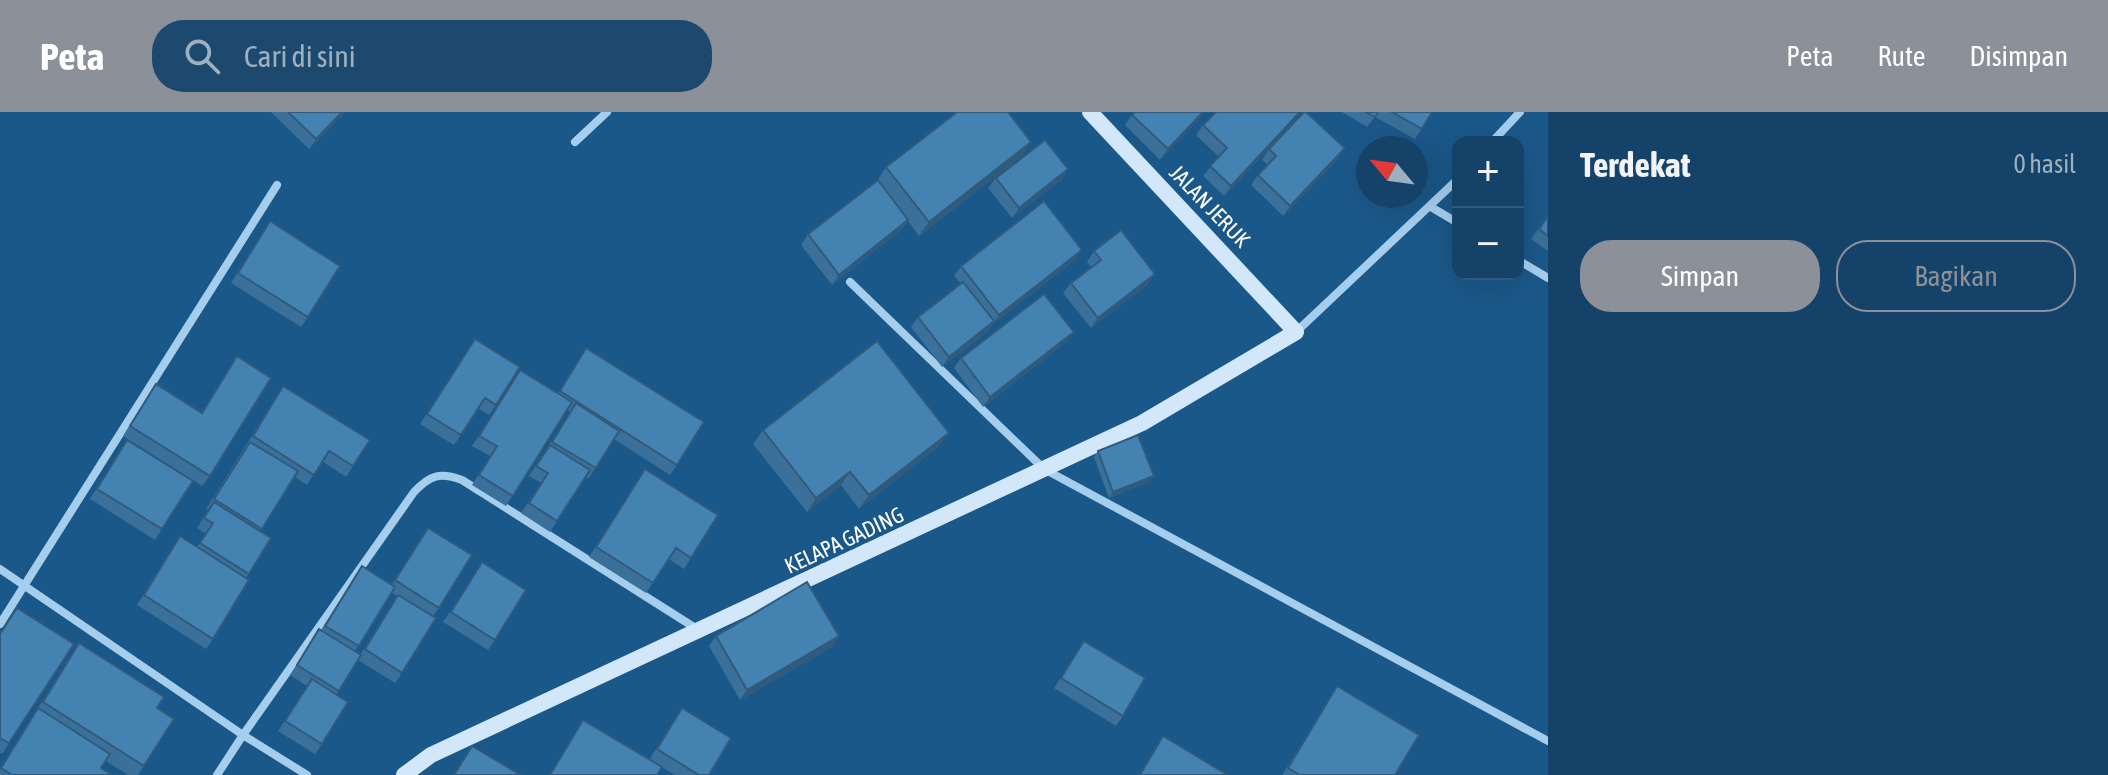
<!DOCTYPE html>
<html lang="id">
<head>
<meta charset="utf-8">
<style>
  :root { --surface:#144268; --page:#1d496e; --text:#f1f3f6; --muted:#9db0c0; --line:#335b7c; --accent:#8c9099 }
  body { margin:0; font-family:"Asap Condensed",sans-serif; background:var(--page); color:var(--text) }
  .controls { position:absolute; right:24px; top:24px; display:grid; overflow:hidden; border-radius:16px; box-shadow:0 8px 32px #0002 }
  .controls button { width:72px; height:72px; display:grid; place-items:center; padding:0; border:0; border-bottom:2px solid var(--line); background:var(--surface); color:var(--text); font:40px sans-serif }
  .compass { position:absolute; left:1356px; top:24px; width:72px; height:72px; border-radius:50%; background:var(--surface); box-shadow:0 8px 32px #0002; rotate:299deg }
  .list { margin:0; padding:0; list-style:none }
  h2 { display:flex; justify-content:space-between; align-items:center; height:104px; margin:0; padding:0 32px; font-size:34px }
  h2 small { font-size:26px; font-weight:400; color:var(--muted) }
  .actions { display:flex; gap:16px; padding:24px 32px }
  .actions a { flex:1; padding:18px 0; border:2px solid var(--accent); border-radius:32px; text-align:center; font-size:28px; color:var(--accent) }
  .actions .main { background:var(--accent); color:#fff }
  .icon { flex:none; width:44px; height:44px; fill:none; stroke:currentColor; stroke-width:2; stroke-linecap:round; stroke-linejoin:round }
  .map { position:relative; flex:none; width:1548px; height:663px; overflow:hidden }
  header { display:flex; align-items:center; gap:48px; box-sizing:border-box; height:112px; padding:0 40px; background:var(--accent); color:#fff }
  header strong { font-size:38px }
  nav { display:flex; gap:44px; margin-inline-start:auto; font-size:28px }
  .search { width:560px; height:72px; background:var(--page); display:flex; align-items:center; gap:20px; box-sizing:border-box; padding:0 28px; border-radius:32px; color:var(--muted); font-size:30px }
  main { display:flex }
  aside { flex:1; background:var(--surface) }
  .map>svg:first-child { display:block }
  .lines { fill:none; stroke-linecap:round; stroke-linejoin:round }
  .street { stroke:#a5ceed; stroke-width:8 }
  .secondary { stroke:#d2e7f9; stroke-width:16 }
  .wall { fill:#3a7099; fill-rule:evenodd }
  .shaded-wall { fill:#305b7d }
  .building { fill:#4482b2; stroke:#305b7d; stroke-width:2 }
  .labels { text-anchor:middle; stroke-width:8; stroke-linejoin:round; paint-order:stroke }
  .street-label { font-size:22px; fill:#fff; stroke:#1b588a }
</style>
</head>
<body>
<header>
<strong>Peta</strong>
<div class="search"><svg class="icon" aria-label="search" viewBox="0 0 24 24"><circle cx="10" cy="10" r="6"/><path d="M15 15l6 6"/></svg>Cari di sini</div>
<nav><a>Peta</a><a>Rute</a><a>Disimpan</a></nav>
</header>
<main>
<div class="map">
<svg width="1548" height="663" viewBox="0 0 1548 663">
  <rect width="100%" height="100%" fill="#1b588a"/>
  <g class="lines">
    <!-- street -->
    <g class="street">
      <path d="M575,30L607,0"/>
      <path d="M1492,30L1520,0"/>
      <path d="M1431,95L1458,111"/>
      <path d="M1518,148L1548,166"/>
      <path d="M850,170L1044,357L1548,629"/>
      <path d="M1296,220L1458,67"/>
      <path d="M0,457L243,623L414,380C430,363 440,360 462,368L697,517"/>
      <path d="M0,512L277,73"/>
      <path d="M217,663L243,623L307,663"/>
    </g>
    <!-- secondary -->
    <path class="secondary" d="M404,663L431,643L1142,311L1296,220L1090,0"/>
  </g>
  <!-- wall -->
  <g class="wall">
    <path d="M271,0H345L309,37Z"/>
    <path d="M1203,0L1198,8L1160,48L1125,13L1132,3Z"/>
    <path d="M1342,0H1432L1415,27L1375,5L1367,15Z"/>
    <path d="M1299,1L1292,12L1224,84L1203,64L1219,45L1196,23L1203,13Z"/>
    <path d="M1269,37L1338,47L1283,104L1251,73L1258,63L1268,53L1262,48Z"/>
    <path d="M1022,44L919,124L908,109L901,118L832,173L801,133L808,122L877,69L886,55Z"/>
    <path d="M1068,57L1061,68L1012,106L988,76L996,66Z"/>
    <path d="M1548,103V139L1531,127Z"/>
    <path d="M263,120L308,205L301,215L231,171Z"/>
    <path d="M1094,139L1148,172L1091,216L1063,181L1071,171L1091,155L1087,150Z"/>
    <path d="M1075,148L992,213L987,220L942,255L911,215L918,205L961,172L954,164L961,154Z"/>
    <path d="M475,227L496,293L489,303L478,296L454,333L420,312Z"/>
    <path d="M1066,230L983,295L954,256L961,246Z"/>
    <path d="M586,236L677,353L670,363L614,327L589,366L586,365L550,420L521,401L541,371L529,364L570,300L567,298L506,394L472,373L490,344L472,334L520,258L558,281Z"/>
    <path d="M237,244L210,364L202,374L123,324L149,283L201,301Z"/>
    <path d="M283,274L370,328L346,365L322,349L307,373L295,365L261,419L271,426L246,466L213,527L206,537L137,493L180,424L197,435L206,422L197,416L208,398L206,397Z"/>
    <path d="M763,318L939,334L859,397L841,373L807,400L753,332Z"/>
    <path d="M127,328L162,417L155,428L90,387Z"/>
    <path d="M1098,339L1150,370L1109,386L1094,345Z"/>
    <path d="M645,357L691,446L684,457L669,447L646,481L589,445Z"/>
    <path d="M428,416L439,496L433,504L402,561L395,571L358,548L337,582L322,632L315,642L278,619L307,574L290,563L319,517L321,518L362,454L392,472ZM392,481L397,484L360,543L355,539Z"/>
    <path d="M482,450L495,528L488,538L443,510Z"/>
    <path d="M0,521L74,532L2,642L0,641Z"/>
    <path d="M716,524H839L832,535L740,588L709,534Z"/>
    <path d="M1084,529L1123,604L1116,614L1054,576Z"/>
    <path d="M79,531L157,596L144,654L138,663H128L106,649L101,656L112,663H0V656Z"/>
    <path d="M1337,574L1395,663H1282Z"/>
    <path d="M682,596L709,663H675L649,648Z"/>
  </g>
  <!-- shaded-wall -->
  <g class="shaded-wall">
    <path d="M342,0H345L309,37L316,27Z"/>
    <path d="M1203,0L1198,8L1160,48L1168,37Z"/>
    <path d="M1299,1L1292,12L1224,84L1231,74Z"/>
    <path d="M1031,30L1022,44L919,124L929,110Z"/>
    <path d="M1345,36L1338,47L1283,104L1290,94Z"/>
    <path d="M1068,57L1061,68L1012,106L1019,96Z"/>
    <path d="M908,108L901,118L832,173L839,163Z"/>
    <path d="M1082,138L1075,148L992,213L999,203Z"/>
    <path d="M1155,162L1148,172L1091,216L1098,206Z"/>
    <path d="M994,209L987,220L942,255L949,245Z"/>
    <path d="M1074,220L1066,230L983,295L990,285Z"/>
    <path d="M949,321L939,334L859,397L869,383Z"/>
    <path d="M850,360L841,373L807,400L816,386Z"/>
    <path d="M1154,364L1150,370L1109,386L1113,380Z"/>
    <path d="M839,524L832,535L740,588L747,578Z"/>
  </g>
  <!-- building -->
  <g class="building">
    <path d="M288,0H342L316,27Z"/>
    <path d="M957,0H1008L1031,30L929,110L886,55Z"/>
    <path d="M1135,0H1203L1168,37L1132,3Z"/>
    <path d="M1216,0H1298L1299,1L1231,74L1210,54L1227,36L1203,13Z"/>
    <path d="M1304,0H1306L1345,36L1290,94L1258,63L1276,44L1269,37Z"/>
    <path d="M1366,0H1378L1375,5Z"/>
    <path d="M1392,0H1432L1422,17Z"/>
    <path d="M1045,28L1068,57L1019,96L996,66Z"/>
    <path d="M878,68L908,108L839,163L808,122Z"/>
    <path d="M1044,89L1082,138L999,203L961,154Z"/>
    <path d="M1548,104V124L1539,117Z"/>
    <path d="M270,109L340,154L308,205L238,161Z"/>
    <path d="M1121,118L1155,162L1098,206L1071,171L1101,148L1094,139Z"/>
    <path d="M963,170L994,209L949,245L918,205Z"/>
    <path d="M1044,182L1074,220L990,285L961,246Z"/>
    <path d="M475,227L520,255L496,293L485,286L461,323L427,302Z"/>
    <path d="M877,229L949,321L869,383L850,360L816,386L763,318Z"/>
    <path d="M586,236L704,310L677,353L560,279Z"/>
    <path d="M237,244L271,266L210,364L130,314L156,272L202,301Z"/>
    <path d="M520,258L572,290L513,384L479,363L497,334L479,324Z"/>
    <path d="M283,274L370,328L353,354L329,339L314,363L253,324Z"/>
    <path d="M576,291L619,319L596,356L552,330Z"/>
    <path d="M1138,323L1154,364L1113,380L1098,339Z"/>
    <path d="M127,328L193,369L162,417L97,377Z"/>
    <path d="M250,330L298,359L262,417L214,387Z"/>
    <path d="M550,333L590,358L557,409L529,391L548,361L536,354Z"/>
    <path d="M645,357L718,403L691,446L676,436L653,471L596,435Z"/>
    <path d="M214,390L271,426L249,462L200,431L213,411L204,406Z"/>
    <path d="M428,416L472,443L439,496L395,468Z"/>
    <path d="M180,424L249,468L213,527L144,483Z"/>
    <path d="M482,450L526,478L495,528L451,500Z"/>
    <path d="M362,454L395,475L359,534L325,514Z"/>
    <path d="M807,470L839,524L747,578L716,524Z"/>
    <path d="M398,483L436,506L402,561L365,537Z"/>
    <path d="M17,496L74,532L9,631L0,626V522Z"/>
    <path d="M319,517L361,543L339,579L297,553Z"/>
    <path d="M1084,529L1145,566L1123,604L1061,566Z"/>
    <path d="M79,531L164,585L157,596L174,607L144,654L43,590Z"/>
    <path d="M312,567L348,590L322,632L285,609Z"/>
    <path d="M1337,574L1419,623L1395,663H1300L1288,656Z"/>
    <path d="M38,596L110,642L101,656L112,663H12L1,656Z"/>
    <path d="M682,596L731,626L709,663H699L657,637Z"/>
    <path d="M583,608L662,655L657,663H550Z"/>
    <path d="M1163,624L1228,663H1140Z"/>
    <path d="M472,634L521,663H454Z"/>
  </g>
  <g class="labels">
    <!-- street labels -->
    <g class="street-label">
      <text transform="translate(1210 94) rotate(46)" y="8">JALAN JERUK</text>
      <text transform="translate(844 428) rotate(-25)" y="8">KELAPA GADING</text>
    </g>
  </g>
</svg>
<div class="controls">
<button>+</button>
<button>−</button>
</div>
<svg class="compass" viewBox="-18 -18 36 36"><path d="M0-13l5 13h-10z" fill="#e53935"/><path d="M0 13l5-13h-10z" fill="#9db0c0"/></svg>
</div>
<aside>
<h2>Terdekat<small>0 hasil</small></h2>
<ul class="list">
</ul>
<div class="actions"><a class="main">Simpan</a><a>Bagikan</a></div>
</aside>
</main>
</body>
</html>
